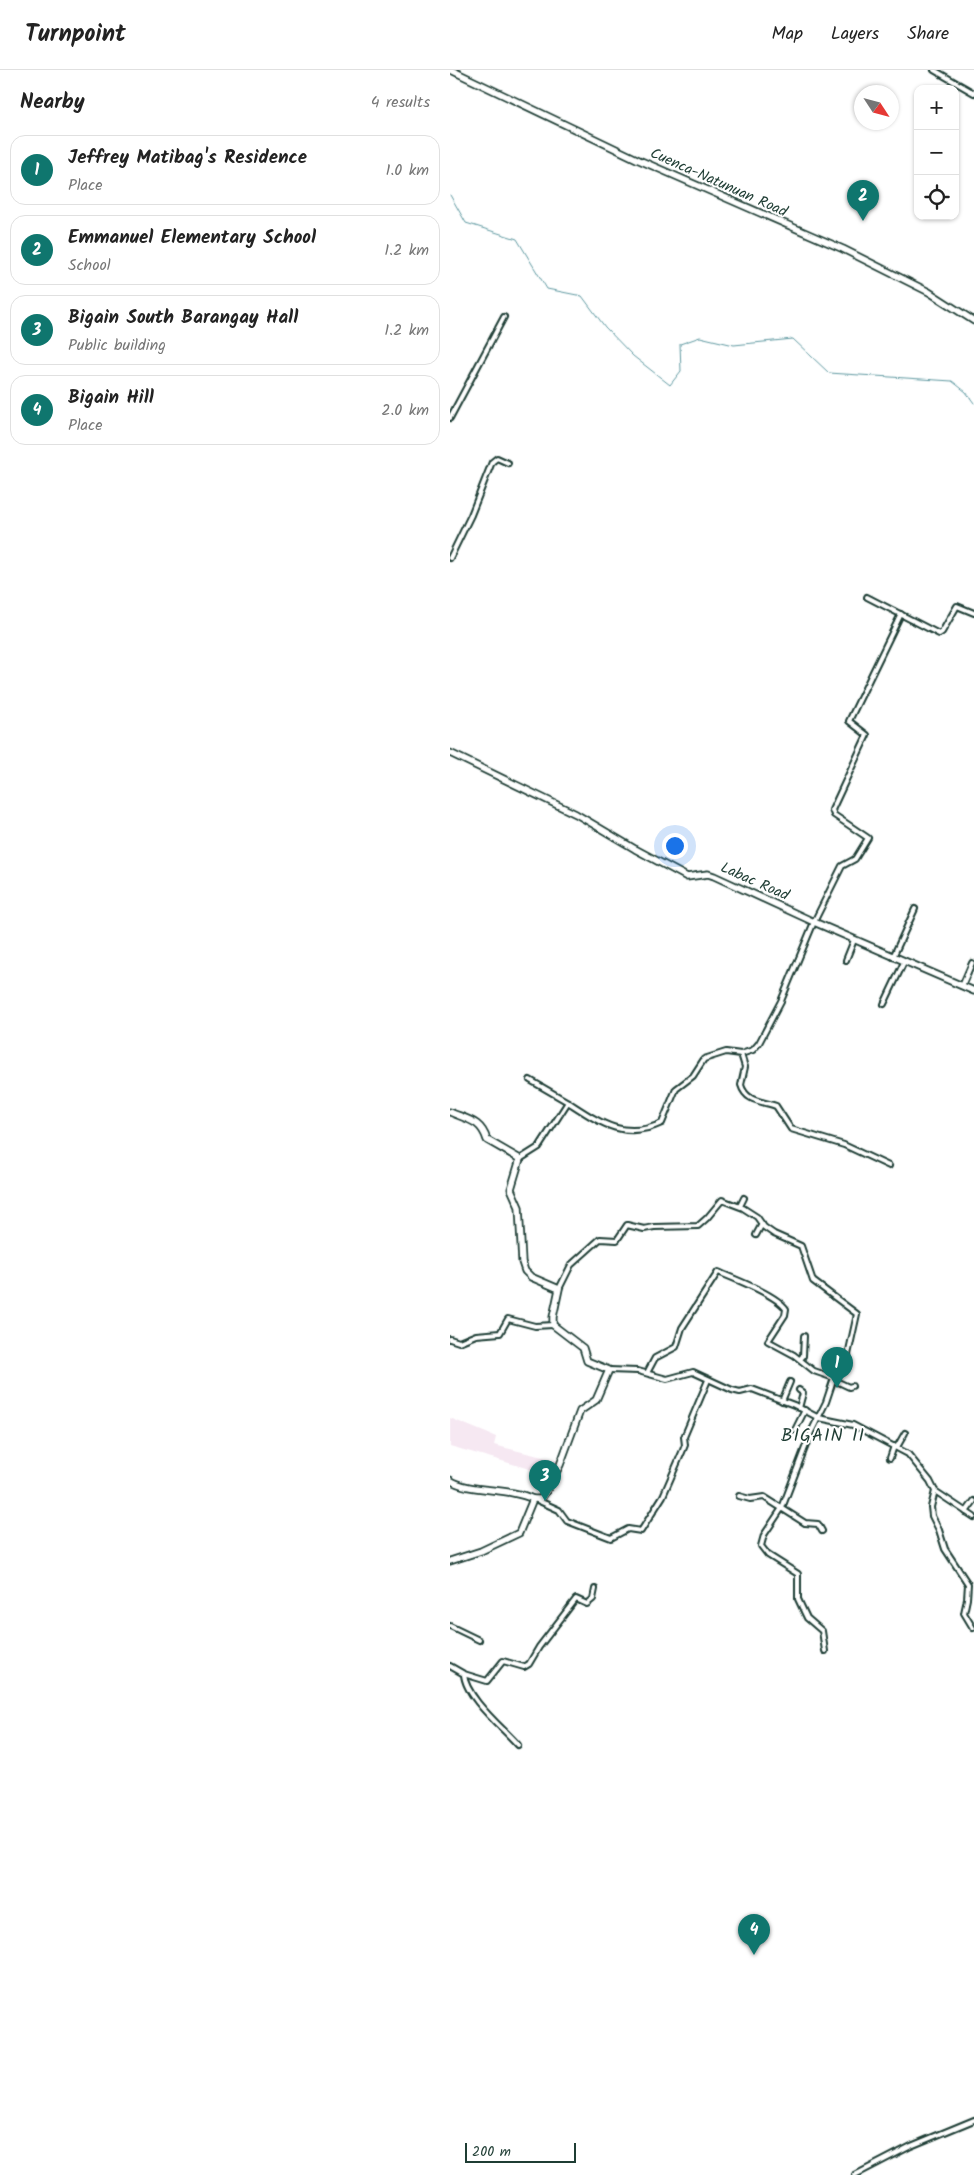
<!DOCTYPE html>
<html lang="en">
<head>
<meta charset="utf-8">
<style>
  :root { --surface:#fff; --page:#f6f6f6; --text:#222; --muted:#767676; --line:#e0e0e0; --accent:#0f766e }
  body { margin:0; font-family:Kalam,sans-serif; background:var(--page); color:var(--text) }
  .controls { position:absolute; right:15px; top:15px; display:grid; overflow:hidden; border-radius:10px; box-shadow:0 1px 4px #0004 }
  .controls button { width:45px; height:45px; display:grid; place-items:center; padding:0; border:0; border-bottom:1px solid var(--line); background:var(--surface); color:var(--text); font:25px sans-serif }
  .compass { position:absolute; left:404px; top:15px; width:45px; height:45px; border-radius:50%; background:var(--surface); box-shadow:0 1px 4px #0004; rotate:126deg }
  .scale { position:absolute; left:15px; bottom:12px; width:111px; box-sizing:border-box; padding-left:5px; border:2px solid #1f3d34; border-top:0; font-size:14px; line-height:18px; white-space:nowrap; color:#1f3d34; -webkit-text-stroke:4px #fff; paint-order:stroke }
  .you { position:absolute; left:224px; top:775px; width:18px; height:18px; margin:-12px; border:4px solid #fff; border-radius:50%; background:#1a73e8; box-shadow:0 0 0 8px #1a73e833 }
  .badge { display:grid; place-items:center; width:32px; height:32px; border-radius:50%; background:var(--accent); color:#fff; font-size:16px; font-weight:700 }
  .pin { position:absolute; translate:-50% -41px; filter:drop-shadow(0 1px 2px #0008) }
  .pin::after { content:''; position:absolute; top:26px; width:18px; height:15px; background:inherit; clip-path:polygon(0 0,100% 0,50% 100%) }
  .list { margin:0; padding:0; list-style:none }
  h2 { display:flex; justify-content:space-between; align-items:center; height:65px; margin:0; padding:0 20px; font-size:21px }
  h2 small { font-size:16px; font-weight:400; color:var(--muted) }
  .list li { display:grid; grid-template-columns:32px 1fr auto; gap:15px; align-items:center; box-sizing:border-box; height:70px; margin:0 10px 10px; padding:0 10px; border:1px solid var(--line); border-radius:15px }
  .list b { display:block; font-size:19px; white-space:nowrap }
  .list p { margin:0; font-size:16px; white-space:nowrap; color:var(--muted) }
  .list em { font-size:16px; font-style:normal; color:var(--muted) }
  .icon { flex:none; width:28px; height:28px; fill:none; stroke:currentColor; stroke-width:2; stroke-linecap:round; stroke-linejoin:round }
  .map { position:relative; flex:none; width:524px; height:2105px; overflow:hidden }
  header { display:flex; align-items:center; gap:30px; box-sizing:border-box; height:70px; padding:0 25px; background:var(--surface); border-bottom:1px solid var(--line) }
  header strong { font-size:24px }
  nav { display:flex; gap:28px; margin-inline-start:auto; font-size:18px }
  main { display:flex }
  aside { flex:1; background:var(--surface) }
  .map>svg:first-child { display:block }
  .built { fill:#f6e8f2 }
  .lines { fill:none; stroke-linecap:round; stroke-linejoin:round }
  .stream { stroke:#5e98a0; stroke-width:1 }
  .street-casing { stroke:#1f3d34; stroke-width:8 }
  .secondary-casing { stroke:#1f3d34; stroke-width:9 }
  .street { stroke:#fff; stroke-width:4 }
  .secondary { stroke:#fff; stroke-width:5.5 }
  .labels { text-anchor:middle; stroke-width:4; stroke-linejoin:round; paint-order:stroke }
  .street-label { font-size:15px; fill:#1f3d34; stroke:#fff }
  .quarter-label { font-size:18px; letter-spacing:1px; fill:#1f3d34; stroke:#fff }
</style>
</head>
<body>
<header>
<strong>Turnpoint</strong>
<nav><a>Map</a><a>Layers</a><a>Share</a></nav>
</header>
<main>
<aside>
<h2>Nearby<small>4 results</small></h2>
<ul class="list">
<li><span class="badge">1</span><div><b>Jeffrey Matibag's Residence</b><p>Place</p></div><em>1.0 km</em></li>
<li><span class="badge">2</span><div><b>Emmanuel Elementary School</b><p>School</p></div><em>1.2 km</em></li>
<li><span class="badge">3</span><div><b>Bigain South Barangay Hall</b><p>Public building</p></div><em>1.2 km</em></li>
<li><span class="badge">4</span><div><b>Bigain Hill</b><p>Place</p></div><em>2.0 km</em></li>
</ul>
</aside>
<div class="map">
<svg width="524" height="2105" viewBox="0 0 524 2105">
  <rect width="100%" height="100%" fill="#fff"/>
  <filter id="ink" filterUnits="userSpaceOnUse"><feTurbulence type="fractalNoise" baseFrequency=".02" numOctaves="2"/><feDisplacementMap in="SourceGraphic" scale="10" xChannelSelector="R" yChannelSelector="G"/><feConvolveMatrix kernelMatrix="1 2 1 2 8 2 1 2 1" color-interpolation-filters="sRGB"/></filter>
  <g filter="url(#ink)">
    <!-- built -->
    <path class="built" d="M0,1348L46,1367L44,1375L109,1391L104,1404L87,1397L83,1400L0,1376Z"/>
    <g class="lines">
      <!-- stream -->
      <path class="stream" d="M0,125L16,153L67,169L97,219L132,226L155,257L183,286L220,315L231,301L230,274L250,267L284,275L343,269L379,303L502,311L516,322L524,333"/>
      <!-- street casing -->
      <g class="street-casing">
        <g id="street">
          <path d="M484,0L524,23"/>
          <path d="M0,348L54,247"/>
          <path d="M0,488L21,445L42,392L47,388L58,393"/>
          <path d="M417,527L489,564L492,562L507,536L524,543"/>
          <path d="M443,887L465,839"/>
          <path d="M396,890L404,870"/>
          <path d="M512,916L522,893"/>
          <path d="M434,934L454,892"/>
          <path d="M291,984L295,997L291,1015C296,1032 312,1031 326,1036L341,1059L394,1075L439,1096"/>
          <path d="M80,1010L118,1032"/>
          <path d="M70,1089L89,1077L118,1032C149,1052 174,1071 212,1053L226,1019L243,1006L254,989L276,982L291,984L303,980L309,973L331,931L364,852L392,796L405,789L418,768L384,745L382,740L417,665L399,651L451,544"/>
          <path d="M290,1136L294,1128"/>
          <path d="M306,1165L312,1154"/>
          <path d="M109,1219L121,1195L150,1169L167,1170L177,1155L194,1159L204,1157L248,1156L257,1148L272,1130L293,1138L307,1147L314,1157L324,1164L351,1176L363,1211L407,1244L398,1285L384,1308L376,1332L361,1362L332,1438L314,1465L311,1476L318,1485L348,1504V1529L357,1548L372,1561L375,1581"/>
          <path d="M0,1269L9,1272L26,1265L50,1263L58,1249L85,1256L103,1255"/>
          <path d="M350,1289L353,1286L354,1266"/>
          <path d="M159,1300L188,1301L217,1309L243,1302L282,1320L290,1322L302,1319L344,1335L369,1348L403,1355L458,1384L480,1411L485,1421L481,1437L482,1446L489,1460L495,1479L518,1514L517,1529L514,1543L523,1558"/>
          <path d="M197,1303L205,1288L226,1277L232,1258L268,1202C285,1209 327,1225 336,1239L335,1245L318,1271L344,1285L364,1301L384,1308"/>
          <path d="M384,1310L399,1317L402,1316"/>
          <path d="M349,1320L353,1323L349,1338"/>
          <path d="M332,1331L340,1312"/>
          <path d="M345,1360L355,1340"/>
          <path d="M447,1377L455,1363"/>
          <path d="M440,1388L444,1376"/>
          <path d="M485,1421L524,1447"/>
          <path d="M289,1426L300,1429L314,1427L355,1453L368,1454L372,1461"/>
          <path d="M87,1430L109,1440L117,1451L161,1468L178,1459L191,1461L213,1426L233,1380L235,1375L234,1367L258,1310"/>
          <path d="M516,1442L524,1431"/>
          <path d="M0,1556L29,1570"/>
          <path d="M0,1596L14,1604L37,1611L53,1591L74,1597L79,1594L89,1577L126,1529L137,1534L143,1529L145,1519"/>
          <path d="M14,1604C15,1627 53,1658 68,1675"/>
          <path d="M405,2105L461,2076L524,2050"/>
        </g>
      </g>
      <!-- secondary casing -->
      <g class="secondary-casing">
        <g id="secondary">
          <path d="M1,0L189,90L393,179L479,222L524,251"/>
          <path d="M0,683L126,744L185,779L237,807L258,804L264,806L364,852L524,921"/>
          <path d="M0,1042C18,1050 31,1050 37,1070L70,1089L61,1119L69,1137L72,1192L75,1201L81,1207L109,1219L103,1247V1255L133,1278L137,1291L159,1300L146,1330L130,1341L110,1395L97,1420L91,1429H83L69,1463L31,1481L0,1491"/>
          <path d="M0,1410C20,1423 58,1417 83,1429"/>
        </g>
      </g>
      <!-- street -->
      <use href="#street" class="street"/>
      <!-- secondary -->
      <use href="#secondary" class="secondary"/>
    </g>
  </g>
  <g class="labels">
    <!-- street labels -->
    <g class="street-label">
      <text transform="translate(269 112) rotate(24)" y="5">Cuenca-Natunuan Road</text>
      <text transform="translate(305 811) rotate(24)" y="5">Labac Road</text>
    </g>
    <!-- quarter labels -->
    <g class="quarter-label">
      <text x="373" y="1371">BIGAIN II</text>
    </g>
  </g>
</svg>
<div class="controls">
<button>+</button>
<button>−</button>
<button><svg class="icon" aria-label="locate" viewBox="0 0 24 24"><circle cx="12" cy="12" r="6"/><path d="M12 2v4M12 18v4M2 12h4M18 12h4"/></svg></button>
</div>
<svg class="compass" viewBox="-18 -18 36 36"><path d="M0-13l5 13h-10z" fill="#e53935"/><path d="M0 13l5-13h-10z" fill="#767676"/></svg>
<div class="scale">200 m</div>
<div class="you"></div>
<div class="pin badge" style="left:387px;top:1318px">1</div>
<div class="pin badge" style="left:413px;top:151px">2</div>
<div class="pin badge" style="left:95px;top:1431px">3</div>
<div class="pin badge" style="left:304px;top:1885px">4</div>
</div>
</main>
</body>
</html>
